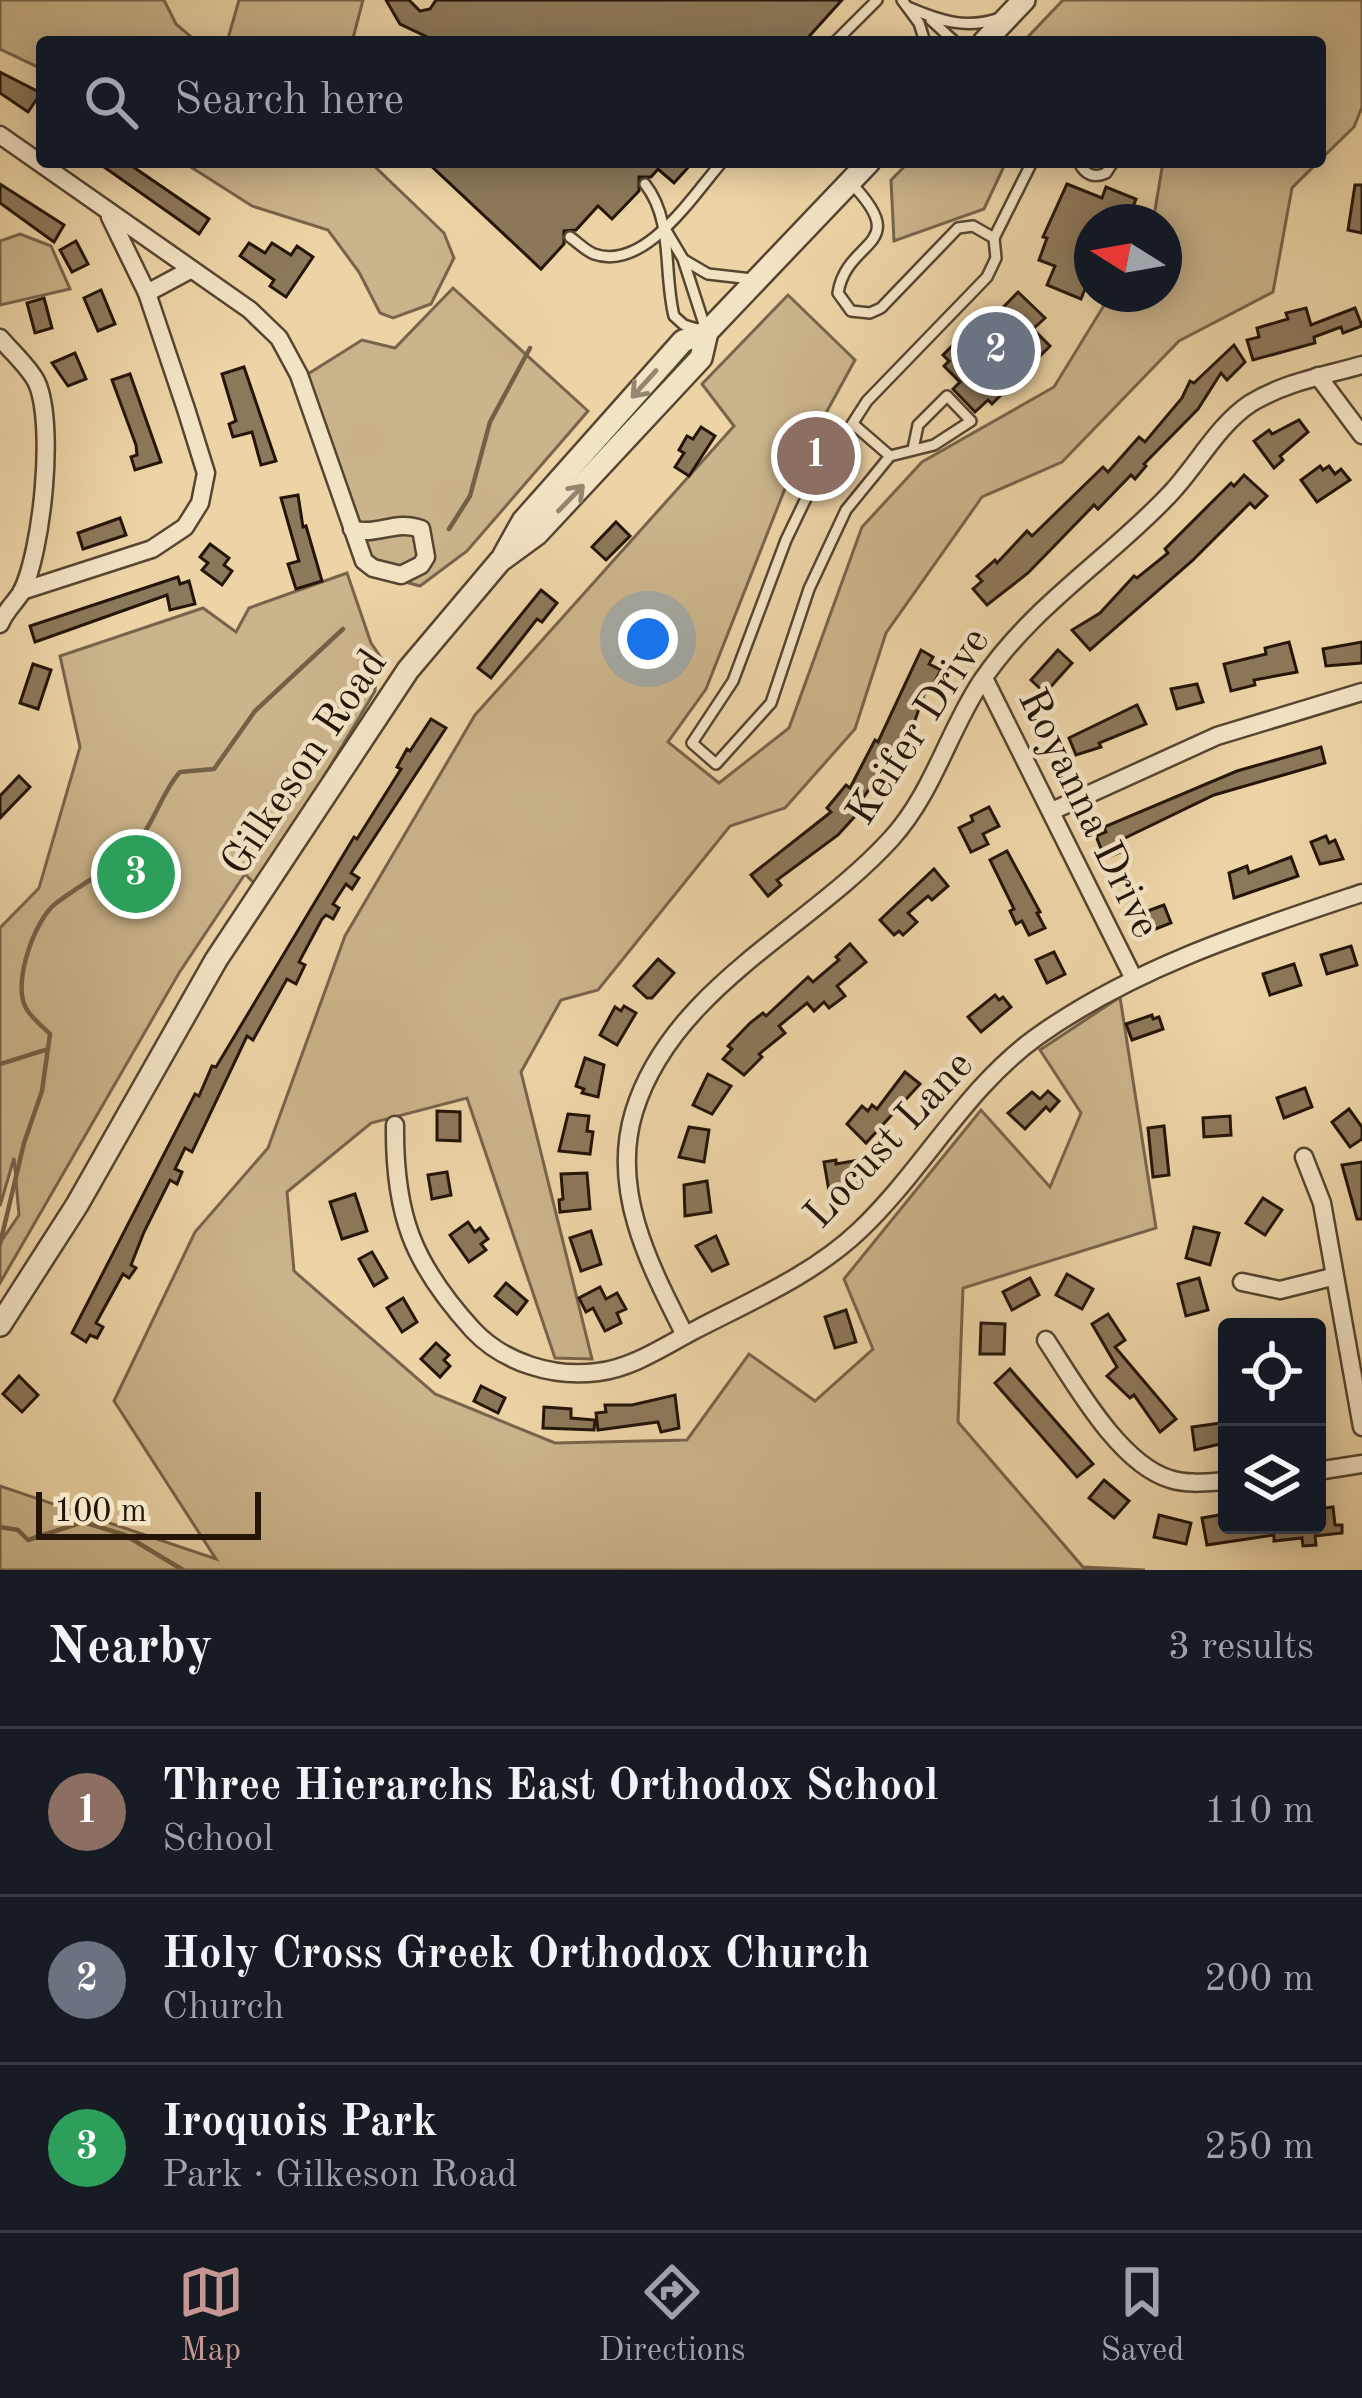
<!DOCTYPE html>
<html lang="en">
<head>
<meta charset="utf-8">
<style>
  :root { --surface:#171b24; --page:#242831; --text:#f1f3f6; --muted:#9ea1a6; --line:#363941; --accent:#c59692 }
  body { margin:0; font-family:"Old Standard TT",serif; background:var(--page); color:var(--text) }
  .controls { position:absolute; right:36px; bottom:36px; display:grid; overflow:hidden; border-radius:12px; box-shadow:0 6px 30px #0003 }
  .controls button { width:108px; height:108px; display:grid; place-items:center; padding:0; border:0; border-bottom:3px solid var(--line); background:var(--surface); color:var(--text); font:60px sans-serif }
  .compass { position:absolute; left:1074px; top:204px; width:108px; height:108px; border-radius:50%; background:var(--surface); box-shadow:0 6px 30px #0003; rotate:281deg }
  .scale { position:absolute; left:36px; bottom:30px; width:225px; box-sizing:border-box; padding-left:12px; border:6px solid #241508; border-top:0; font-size:33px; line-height:42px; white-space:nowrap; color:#241508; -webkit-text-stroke:9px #f3e3c5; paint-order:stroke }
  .you { position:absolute; left:648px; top:639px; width:42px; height:42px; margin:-30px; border:9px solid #fff; border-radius:50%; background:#1a73e8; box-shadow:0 0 0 18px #1a73e833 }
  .badge { display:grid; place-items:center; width:78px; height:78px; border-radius:50%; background:var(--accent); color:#fff; font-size:39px; font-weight:700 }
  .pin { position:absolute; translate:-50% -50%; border:6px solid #fff; box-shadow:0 3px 12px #0006 }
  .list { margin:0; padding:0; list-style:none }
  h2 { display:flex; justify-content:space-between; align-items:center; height:156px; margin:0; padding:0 48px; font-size:51px }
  h2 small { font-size:39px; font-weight:400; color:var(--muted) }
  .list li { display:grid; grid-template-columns:78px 1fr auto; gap:36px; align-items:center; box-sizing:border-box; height:168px; padding:0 48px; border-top:3px solid var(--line) }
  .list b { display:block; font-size:45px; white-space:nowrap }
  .list p { margin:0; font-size:39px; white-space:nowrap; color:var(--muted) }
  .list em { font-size:39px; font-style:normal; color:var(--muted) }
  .icon { flex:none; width:66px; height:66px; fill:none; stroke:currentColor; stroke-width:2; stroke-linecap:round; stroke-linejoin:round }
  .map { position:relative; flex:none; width:1362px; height:1570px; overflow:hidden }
  .search { position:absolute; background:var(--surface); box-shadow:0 6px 30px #0003; left:36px; right:36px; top:36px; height:132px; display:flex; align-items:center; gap:30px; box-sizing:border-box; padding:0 42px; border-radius:12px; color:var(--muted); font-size:45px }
  .sheet { height:660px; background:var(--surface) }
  nav { display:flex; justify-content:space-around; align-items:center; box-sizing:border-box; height:168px; border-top:3px solid var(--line); background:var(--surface); font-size:33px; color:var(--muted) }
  nav a { display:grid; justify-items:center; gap:6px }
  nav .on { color:var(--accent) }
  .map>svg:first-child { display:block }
  .green { fill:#cab48b; stroke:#77644a; stroke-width:3 }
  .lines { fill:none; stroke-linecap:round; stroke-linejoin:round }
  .stream { stroke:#736146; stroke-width:4.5 }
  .building { fill:#8c785a; stroke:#241508; stroke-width:3 }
  .service-casing { stroke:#564530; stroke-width:14 }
  .minor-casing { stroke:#564530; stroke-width:21 }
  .tertiary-casing { stroke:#564530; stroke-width:26 }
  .service { stroke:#f3e3c5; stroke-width:9 }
  .minor { stroke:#f3e3c5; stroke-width:16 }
  .tertiary { stroke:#f3e3c5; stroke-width:21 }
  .oneway { stroke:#968670 }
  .labels { text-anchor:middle; stroke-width:9; stroke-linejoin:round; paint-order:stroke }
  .street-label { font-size:42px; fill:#241508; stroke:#f3e3c5 }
</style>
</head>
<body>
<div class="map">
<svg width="1362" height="1570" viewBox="0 0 1362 1570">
  <rect width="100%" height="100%" fill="#ecd4a6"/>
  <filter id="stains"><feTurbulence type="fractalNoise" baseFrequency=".00167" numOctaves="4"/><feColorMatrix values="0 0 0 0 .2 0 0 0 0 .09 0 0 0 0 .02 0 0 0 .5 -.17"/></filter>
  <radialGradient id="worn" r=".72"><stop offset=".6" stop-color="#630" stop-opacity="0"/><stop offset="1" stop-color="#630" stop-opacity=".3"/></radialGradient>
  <!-- green -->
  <g class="green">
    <path d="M0,0H164L176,24L197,42H42V69L0,49Z"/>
    <path d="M239,0H363L352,42H227Z"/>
    <path d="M1063,0H1362V107L1354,127L1320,160V42H1023Z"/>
    <path d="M183,162H370L444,233L454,258L431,304L393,318L380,313L359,272L328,230L252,206Z"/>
    <path d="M909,162H1006L984,209L894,241L891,180Z"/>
    <path d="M1163,162H1318L1292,188L1273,292L1179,341L1062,462L982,497L886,633L855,729L785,808L730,826L598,990L561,1000L521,1072L592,1359L555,1358L467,1098L371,1123L287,1192L294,1271L435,1394L555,1443L687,1440L749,1354L815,1401L873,1349L844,1279L981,1110L1050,1187L1081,1113L1040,1050L1120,997L1156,1228L963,1288L958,1422L1083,1567L1145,1570H0V1486L216,1559L114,1401L195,1232L268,1148L345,936L475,715L734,426L702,384L788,295L855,360L786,486L706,689L668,742L719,783L789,728L862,527L922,462L1054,387L1111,294H1164V222H1153Z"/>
    <path d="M20,234L51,246L70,289L0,305V241Z"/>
    <path d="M453,288L588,411L467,551L420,586L369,572L308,374L362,340L395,348Z"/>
    <path d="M347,573L371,643L384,662L376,674L375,691L258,887L245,874L179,973L0,1283V1243L19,1215L14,1158L0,1206V928L39,888L80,747L60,656L203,608L236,632L249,608Z"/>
  </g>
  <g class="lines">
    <!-- stream -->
    <g class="stream">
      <path d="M449,529L470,496L490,422L530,348"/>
      <path d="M0,1064L45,1050"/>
      <path d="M0,1244L24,1143L42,1091L50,1034C42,1026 29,1016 25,1006C13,981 35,920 55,904C82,883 113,869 136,843C155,823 161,793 180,772L214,769L255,711L343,629"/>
      <path d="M0,1527L18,1530L28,1540L83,1522L125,1535L183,1570"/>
    </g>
  </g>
  <!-- building -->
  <g class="building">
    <path d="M386,0H409L420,11L430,9L436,0H842L804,42H438L400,24Z"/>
    <path d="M0,72L41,93L28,112L0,93Z"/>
    <path d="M97,162H126L209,219L199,234Z"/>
    <path d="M427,162H693L674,183L658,169L651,177H639V191L612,219L598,206L576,230L564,231V244L541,269Z"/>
    <path d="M0,184L64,225L54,242L0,203Z"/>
    <path d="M1067,184L1102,198L1106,187L1136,199L1127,222H1092V271L1081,299L1047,285L1055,266L1039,260L1047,238L1043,237Z"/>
    <path d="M1355,185H1362V233L1348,230Z"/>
    <path d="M76,241L88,264L72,272L60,250Z"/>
    <path d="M249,243L265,253L272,243L291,255L297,246L313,257L286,297L270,286L274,280L240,256Z"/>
    <path d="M101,290L115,324L98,331L84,298Z"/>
    <path d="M1018,292L1045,318L1033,329L1050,346L992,404L988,400L975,412L953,389L960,382L944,366L949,361L943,355L959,339L965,346Z"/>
    <path d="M44,298L52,328L35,333L27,303Z"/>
    <path d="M1306,308L1311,325L1355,308L1362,326L1343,333L1341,327L1314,337L1315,343L1253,360L1247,340L1259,337L1257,328L1288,319L1286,313Z"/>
    <path d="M1234,345L1245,362L1227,380L1221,373L1198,409L1144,464L1146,466L1135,479L1131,475L1098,509L1094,505L1028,573L987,605L973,589L982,581L977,576L995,560L997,563L1027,531L1032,536L1103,467L1108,472L1139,437L1145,442L1182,398L1190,381L1194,383Z"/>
    <path d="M75,353L86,379L68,386L52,363Z"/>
    <path d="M244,367L276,461L261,465L252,432L233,437L229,424L236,421L222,374Z"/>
    <path d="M130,374L161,462L135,470L131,457L137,455L136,445L112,380Z"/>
    <path d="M1299,420L1308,432L1280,456L1283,460L1274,468L1254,441L1269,430L1272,434Z"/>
    <path d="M701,427L715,436L689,476L675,467L684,453L679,450L687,436L693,439Z"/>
    <path d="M1320,466L1323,470L1329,466L1335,474L1341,469L1350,480L1317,502L1301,480Z"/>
    <path d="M1244,475L1267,496L1255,508L1250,503L1192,561L1090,650L1072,630L1100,613L1134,576L1137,578L1168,553L1165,549L1231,483L1234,486Z"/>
    <path d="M298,495L303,527L306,526L322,581L296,589L288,564L299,561L281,498Z"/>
    <path d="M120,518L126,535L83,549L78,533Z"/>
    <path d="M616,522L630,536L606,560L592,547Z"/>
    <path d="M210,544L229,558L224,565L232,571L222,585L202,570L208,563L200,557Z"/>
    <path d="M178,577L180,584L189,581L195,604L170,610L167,595L35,642L30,626Z"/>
    <path d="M541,590L557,603L542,622L537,619L491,678L478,668Z"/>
    <path d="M1289,642L1297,672L1254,680L1255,685L1231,691L1224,664L1266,654L1265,648Z"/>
    <path d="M1362,642V663L1326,666L1323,649Z"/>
    <path d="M921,650L933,657L929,664L941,670L930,691L926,689L907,743L888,777L882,773L854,809L858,813L838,835L777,880L781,885L768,896L751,875L831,812L827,808L846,785L850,788L875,740L878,742Z"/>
    <path d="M1058,650L1072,663L1045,693L1031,680Z"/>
    <path d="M33,664L51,670L38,709L20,703Z"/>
    <path d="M1197,684L1203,702L1177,709L1171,689Z"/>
    <path d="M1137,705L1146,724L1099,743L1101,747L1076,755L1069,738Z"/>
    <path d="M431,719L446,728L351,873L359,878L352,889L346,884L333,904L339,908L333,919L326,915L322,919L299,962L305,965L296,984L287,979L253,1040L247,1036L192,1152L185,1148L175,1169L182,1172L177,1184L170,1180L144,1232L131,1265L136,1268L129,1278L123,1274L96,1323L103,1327L97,1338L90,1335L86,1342L72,1333L195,1094L199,1096L212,1066L216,1067L354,837L357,839L401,769L397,767L407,749L410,751Z"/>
    <path d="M1321,747L1325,763L1214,795L1123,839L1119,842L1123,851L1111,856L1107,849L1102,851L1096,836L1106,832L1104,827L1237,771Z"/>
    <path d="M19,776L30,787L0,818V796Z"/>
    <path d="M989,807L999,826L983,834L988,844L971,852L959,828L973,821L971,816Z"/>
    <path d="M1326,836L1329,843L1335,840L1343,859L1320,864L1311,842Z"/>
    <path d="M1007,851L1040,912L1037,913L1045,928L1029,935L1022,921L1016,924L1010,911L1014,909L990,860Z"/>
    <path d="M1291,857L1298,876L1234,898L1229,873L1247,866L1249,873Z"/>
    <path d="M934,869L948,886L932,900L928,896L908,913L917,922L903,935L899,931L894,935L880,920Z"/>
    <path d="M1164,905L1171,923L1148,932L1142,913Z"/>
    <path d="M850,944L866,962L837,986L845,996L829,1008L824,1002L814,1011L807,1003L779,1026L785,1033L759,1054L762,1057L744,1075L723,1059L732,1049L728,1046L750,1023L763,1013L766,1016L808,977L813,982L839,960L836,957Z"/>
    <path d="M1351,946L1357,965L1327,974L1321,955Z"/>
    <path d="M1054,952L1065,974L1047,983L1036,960Z"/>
    <path d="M658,959L674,973L652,998H647L634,986Z"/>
    <path d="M1294,964L1301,985L1270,995L1263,974Z"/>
    <path d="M995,995L999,1000L1003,997L1011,1007L981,1032L968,1017Z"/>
    <path d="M624,1006L636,1013L617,1045L600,1035L615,1007L621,1011Z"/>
    <path d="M1152,1015L1153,1019L1159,1017L1163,1029L1132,1040L1126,1024Z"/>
    <path d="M585,1058L604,1065L598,1097L582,1093L584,1089L576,1086Z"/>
    <path d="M905,1072L920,1084L866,1143L847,1124L862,1106L868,1111L872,1105L877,1109Z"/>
    <path d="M708,1074L731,1086L712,1114L693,1105Z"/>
    <path d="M1305,1088L1312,1107L1284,1118L1277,1098Z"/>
    <path d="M1048,1091L1059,1101L1050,1111L1046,1107L1025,1129L1008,1113L1032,1092L1040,1099Z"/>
    <path d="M1349,1109L1362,1127V1139L1350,1147L1332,1122Z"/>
    <path d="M437,1111L460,1112V1141L437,1140Z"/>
    <path d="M568,1114L589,1116L587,1131L593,1132L590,1154L559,1151Z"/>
    <path d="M1230,1116L1231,1135L1204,1137L1203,1118Z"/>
    <path d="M1164,1126L1169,1175L1153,1177L1148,1128Z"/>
    <path d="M689,1127L709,1130L704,1162L679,1157Z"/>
    <path d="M836,1160V1164L859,1160L863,1185L829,1191L824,1162Z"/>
    <path d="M1362,1162V1219H1357L1342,1165Z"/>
    <path d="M447,1172L451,1195L432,1199L428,1175Z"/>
    <path d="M587,1173L590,1209L560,1212L559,1200L563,1199L561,1174Z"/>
    <path d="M707,1181L711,1212L685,1216L684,1185Z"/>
    <path d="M355,1194L367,1231L342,1239L330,1202Z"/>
    <path d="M1263,1198L1282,1210L1265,1235L1246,1223Z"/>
    <path d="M468,1222L475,1232L480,1228L488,1239L481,1244L486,1250L469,1262L450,1235Z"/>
    <path d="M1194,1227L1219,1233L1210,1265L1186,1258Z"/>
    <path d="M591,1231L601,1264L581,1271L570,1238Z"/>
    <path d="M716,1236L728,1264L712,1271L696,1246Z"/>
    <path d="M372,1252L387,1278L374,1286L359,1259Z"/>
    <path d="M1067,1274L1093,1289L1082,1309L1056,1295Z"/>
    <path d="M1030,1278L1039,1295L1012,1310L1003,1292Z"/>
    <path d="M1199,1278L1208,1310L1186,1316L1178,1284Z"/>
    <path d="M506,1283L527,1301L517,1314L495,1296Z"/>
    <path d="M600,1287L606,1299L617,1293L626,1309L617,1313L621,1323L605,1331L593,1308L586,1312L579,1298Z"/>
    <path d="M403,1298L417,1322L402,1332L387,1308Z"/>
    <path d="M846,1310L856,1342L835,1348L825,1317Z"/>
    <path d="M1108,1314L1125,1340L1115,1347L1176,1419L1160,1432L1134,1395L1130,1398L1107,1376L1117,1367L1092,1324Z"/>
    <path d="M981,1323L1005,1324L1004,1354H980Z"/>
    <path d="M436,1343L449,1355L444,1360L450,1366L440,1377L421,1359Z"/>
    <path d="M1010,1369L1093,1464L1077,1477L995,1383Z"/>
    <path d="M19,1376L38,1395L22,1412L3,1394Z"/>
    <path d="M481,1386L505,1398L498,1413L474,1401Z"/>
    <path d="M675,1395L679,1428L661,1432L658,1422L598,1430L596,1413L606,1412L605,1405H632Z"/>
    <path d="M544,1407L571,1409V1418L595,1420L594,1430L543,1428Z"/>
    <path d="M1221,1423L1224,1443L1195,1450L1192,1427Z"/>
    <path d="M1104,1480L1129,1501L1114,1518L1089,1498Z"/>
    <path d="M1333,1507L1335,1525H1342V1533L1315,1536L1316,1545L1303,1546L1302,1538L1274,1541V1535L1207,1545L1202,1518L1219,1515L1221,1522L1227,1521V1525H1317V1509Z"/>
    <path d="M1159,1515L1191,1523L1186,1544L1154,1537Z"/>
  </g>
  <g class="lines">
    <!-- service casing -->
    <g class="service-casing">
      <g id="service">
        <path d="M902,0L919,23L925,42"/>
        <path d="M910,8C940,21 966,29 997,19"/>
        <path d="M931,20L955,42"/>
        <path d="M835,42L877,0"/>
        <path d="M1079,162C1084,174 1094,179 1106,173L1113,162"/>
        <path d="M850,182C914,248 847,237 838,293L851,311L870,313L881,308L958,228L973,226L994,238L996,258L987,277L867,401L811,488L786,540L733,681L692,743L716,764L771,703L809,589L846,510L890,456"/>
        <path d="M645,184C674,221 663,272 674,316L684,325L700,330"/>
        <path d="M667,232L683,259L705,327"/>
        <path d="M570,237C577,242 586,251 594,254C645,272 693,195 722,162"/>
        <path d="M994,238L1032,162"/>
        <path d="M684,260L708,274L752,279"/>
        <path d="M853,424L890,456L934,445L971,421L947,396L918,425L913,449"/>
      </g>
    </g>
    <!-- minor casing -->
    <g class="minor-casing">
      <g id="minor">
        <path d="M0,135L250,310L279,338L299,375L364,561L373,568L401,575L421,565L426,557L421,529C395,519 377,537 352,529"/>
        <path d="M147,293L190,270"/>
        <path d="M0,338C11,351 28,366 36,381C56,421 42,554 21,593C14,604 5,611 0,624"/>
        <path d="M1318,376L1362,435"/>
        <path d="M22,591L152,549L185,527L200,503L206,473L186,409L147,293L110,217"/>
        <path d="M984,678L1134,979"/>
        <path d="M1052,811L1217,736L1362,692"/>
        <path d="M395,1125C394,1214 412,1263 473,1330C504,1363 554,1378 598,1372C633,1368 666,1345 697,1329C753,1300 814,1274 860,1230C924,1169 966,1087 1038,1036C1135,967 1251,930 1362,893"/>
        <path d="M1304,1157L1322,1203L1362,1427"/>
        <path d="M1242,1282L1280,1290L1332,1277"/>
        <path d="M685,1335C650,1266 610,1191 634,1112C672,988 808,930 891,839C933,793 948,732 981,682C1031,607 1106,561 1167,497C1196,468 1216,426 1251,403C1286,382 1323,376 1362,365"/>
        <path d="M1046,1340C1074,1382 1119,1464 1170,1479C1188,1485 1209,1482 1227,1481"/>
        <path d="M1317,1471L1362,1464"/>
      </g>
    </g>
    <!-- tertiary casing -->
    <g class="tertiary-casing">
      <g id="tertiary">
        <path d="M984,42L1024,0"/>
        <path d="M504,555L523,521L683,341L707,332L869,162"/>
        <path d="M0,1325L77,1205L216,960L408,670L500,561L537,534L701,358L707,332"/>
      </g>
    </g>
    <!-- service -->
    <use href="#service" class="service"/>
    <!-- minor -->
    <use href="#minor" class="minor"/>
    <!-- tertiary -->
    <use href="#tertiary" class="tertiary"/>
  </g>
  <!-- one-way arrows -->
  <defs><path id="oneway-shaft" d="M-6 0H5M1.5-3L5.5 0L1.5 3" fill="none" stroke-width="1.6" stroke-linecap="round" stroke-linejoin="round" transform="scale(3)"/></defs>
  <g class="oneway">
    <use href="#oneway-shaft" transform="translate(644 384) rotate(132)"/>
    <use href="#oneway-shaft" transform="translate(571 498) rotate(-46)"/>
  </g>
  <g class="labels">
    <!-- street labels -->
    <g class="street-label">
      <text transform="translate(916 725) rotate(-57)" y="15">Keifer Drive</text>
      <text transform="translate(302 761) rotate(-56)" y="15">Gilkeson Road</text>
      <text transform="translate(1091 812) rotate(64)" y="15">Royanna Drive</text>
      <text transform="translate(887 1138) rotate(-47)" y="15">Locust Lane</text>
    </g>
  </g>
  <rect width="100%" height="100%" filter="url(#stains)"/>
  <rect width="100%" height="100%" fill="url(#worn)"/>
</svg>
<div class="controls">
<button><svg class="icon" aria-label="locate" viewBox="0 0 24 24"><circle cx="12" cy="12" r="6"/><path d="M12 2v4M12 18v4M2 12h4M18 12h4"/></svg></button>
<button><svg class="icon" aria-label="layers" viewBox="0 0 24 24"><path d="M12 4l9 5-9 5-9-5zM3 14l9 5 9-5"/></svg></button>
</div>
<svg class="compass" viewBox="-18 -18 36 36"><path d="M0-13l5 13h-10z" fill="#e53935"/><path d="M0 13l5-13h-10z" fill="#9ea1a6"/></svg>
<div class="scale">100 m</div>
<div class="you"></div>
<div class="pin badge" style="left:816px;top:456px;background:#8d6e63">1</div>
<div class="pin badge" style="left:996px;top:351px;background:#6b7280">2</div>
<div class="pin badge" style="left:136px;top:874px;background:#2e9e5b">3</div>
<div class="search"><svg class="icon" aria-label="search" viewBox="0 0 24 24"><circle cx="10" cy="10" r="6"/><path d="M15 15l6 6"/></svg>Search here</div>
</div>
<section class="sheet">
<h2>Nearby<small>3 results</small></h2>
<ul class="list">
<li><span class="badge" style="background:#8d6e63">1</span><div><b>Three Hierarchs East Orthodox School</b><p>School</p></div><em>110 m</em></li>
<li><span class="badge" style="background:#6b7280">2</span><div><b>Holy Cross Greek Orthodox Church</b><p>Church</p></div><em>200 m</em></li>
<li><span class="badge" style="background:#2e9e5b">3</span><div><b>Iroquois Park</b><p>Park · Gilkeson Road</p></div><em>250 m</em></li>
</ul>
</section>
<nav>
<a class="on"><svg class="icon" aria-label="map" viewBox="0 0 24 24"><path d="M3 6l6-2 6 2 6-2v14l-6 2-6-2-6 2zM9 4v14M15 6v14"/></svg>Map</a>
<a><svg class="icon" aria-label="directions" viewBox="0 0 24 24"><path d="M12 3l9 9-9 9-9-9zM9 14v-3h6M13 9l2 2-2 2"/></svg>Directions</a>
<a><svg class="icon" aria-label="saved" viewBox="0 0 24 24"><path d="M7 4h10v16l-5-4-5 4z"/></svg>Saved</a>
</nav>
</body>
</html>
